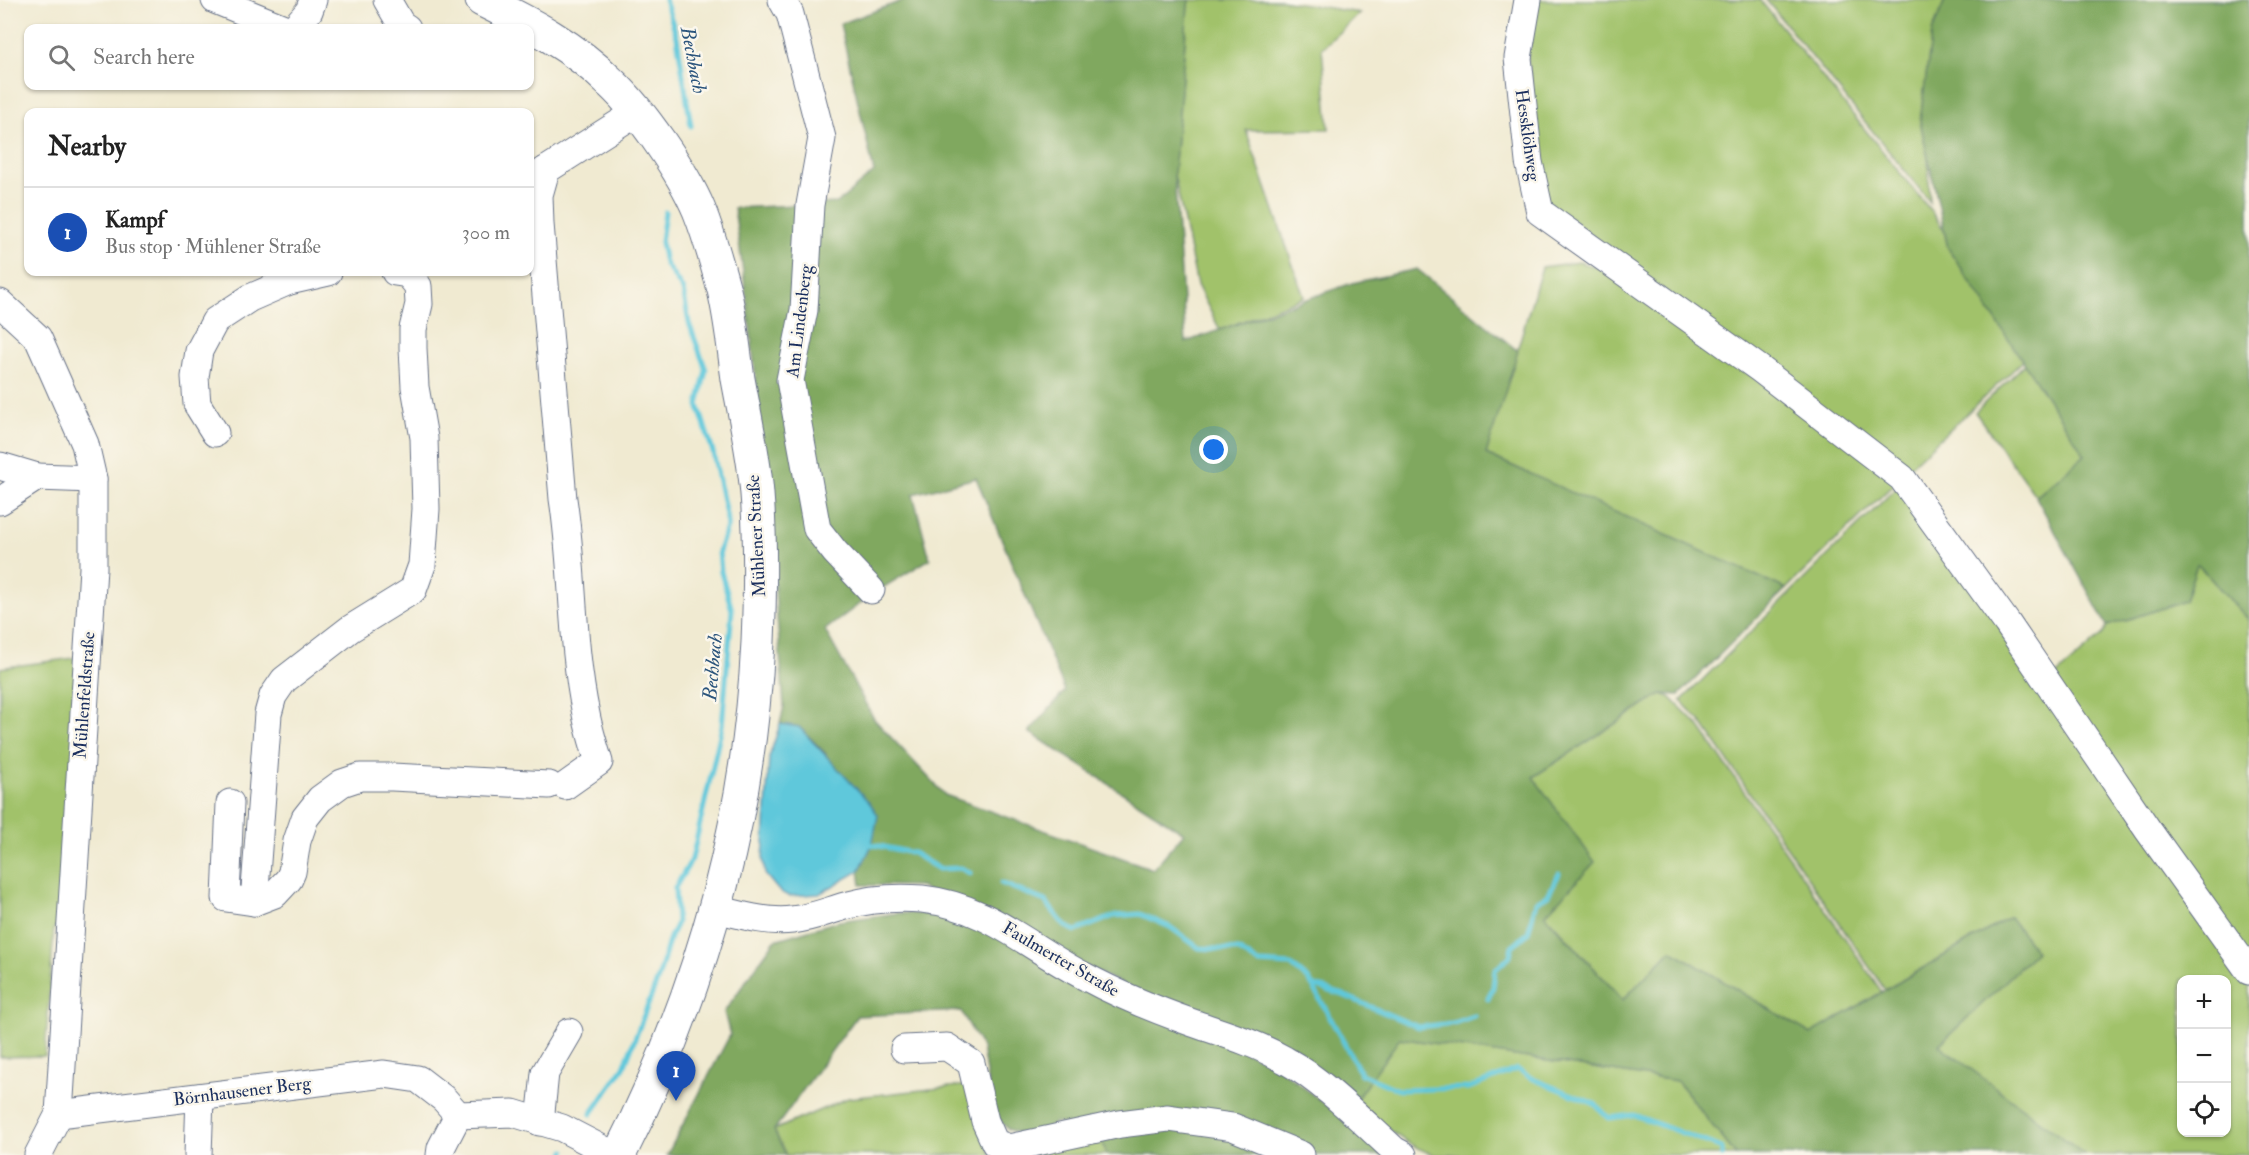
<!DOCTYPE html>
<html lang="en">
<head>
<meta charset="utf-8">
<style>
  :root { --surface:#fff; --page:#f6f6f6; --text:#222; --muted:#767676; --line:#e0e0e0; --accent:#c8321e }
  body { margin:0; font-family:"IM FELL Double Pica",serif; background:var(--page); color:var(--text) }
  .controls { position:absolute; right:18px; bottom:18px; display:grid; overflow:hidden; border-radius:12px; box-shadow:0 2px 4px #0004 }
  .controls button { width:54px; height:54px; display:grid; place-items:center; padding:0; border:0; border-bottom:2px solid var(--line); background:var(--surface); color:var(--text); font:30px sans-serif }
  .you { position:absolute; left:1214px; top:450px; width:21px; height:21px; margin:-15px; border:4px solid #fff; border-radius:50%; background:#1a73e8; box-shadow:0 0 0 9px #1a73e833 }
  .badge { display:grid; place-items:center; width:39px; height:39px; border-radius:50%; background:var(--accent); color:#fff; font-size:20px; font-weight:700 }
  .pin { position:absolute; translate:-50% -50px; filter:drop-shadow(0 2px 3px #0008) }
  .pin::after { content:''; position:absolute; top:32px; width:21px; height:18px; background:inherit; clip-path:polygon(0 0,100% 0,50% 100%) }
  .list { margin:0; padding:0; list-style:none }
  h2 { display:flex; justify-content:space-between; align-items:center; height:78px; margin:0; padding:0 24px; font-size:26px }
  h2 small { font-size:20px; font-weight:400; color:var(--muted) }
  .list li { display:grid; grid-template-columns:39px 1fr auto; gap:18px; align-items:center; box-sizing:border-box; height:90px; padding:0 24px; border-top:2px solid var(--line) }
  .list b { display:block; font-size:22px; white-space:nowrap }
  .list p { margin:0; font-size:20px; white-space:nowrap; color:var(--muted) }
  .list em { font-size:20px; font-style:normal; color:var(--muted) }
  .icon { flex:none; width:33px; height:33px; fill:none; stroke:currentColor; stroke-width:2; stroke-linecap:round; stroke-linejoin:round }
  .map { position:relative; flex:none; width:2249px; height:1155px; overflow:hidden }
  .search { position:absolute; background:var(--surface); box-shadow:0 2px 4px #0004; left:24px; top:24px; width:510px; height:66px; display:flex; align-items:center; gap:15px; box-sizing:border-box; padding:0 21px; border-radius:12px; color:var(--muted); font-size:22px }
  .panel { position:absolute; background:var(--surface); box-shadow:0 2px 4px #0004; left:24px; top:108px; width:510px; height:168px; border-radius:12px }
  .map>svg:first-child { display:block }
  .green { fill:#a1c26a; stroke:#5e7864; stroke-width:1.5; fill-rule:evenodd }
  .forest { fill:#80a85e; stroke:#4e6c5e; stroke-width:1.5; fill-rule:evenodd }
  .water { fill:#5fc8db; stroke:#3d7c9c; stroke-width:1.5 }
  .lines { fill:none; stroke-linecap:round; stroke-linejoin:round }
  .stream { stroke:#5fc8db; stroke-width:5 }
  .minor-casing { stroke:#667086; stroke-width:29 }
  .major-casing { stroke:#667086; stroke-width:35 }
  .minor { stroke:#fff; stroke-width:27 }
  .major { stroke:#fff; stroke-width:33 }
  .labels { text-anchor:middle; stroke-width:5; stroke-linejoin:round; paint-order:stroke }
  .street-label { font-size:18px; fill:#1b2f5e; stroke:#fbf7ec }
  .water-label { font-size:20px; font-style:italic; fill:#2c557d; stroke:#fbf7ec }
</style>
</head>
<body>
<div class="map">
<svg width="2249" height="1155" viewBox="0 0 2249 1155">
  <rect width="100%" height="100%" fill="#fbf7ec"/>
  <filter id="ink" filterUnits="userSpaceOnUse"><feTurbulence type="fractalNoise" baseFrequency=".0167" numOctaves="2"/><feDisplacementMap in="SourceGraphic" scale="12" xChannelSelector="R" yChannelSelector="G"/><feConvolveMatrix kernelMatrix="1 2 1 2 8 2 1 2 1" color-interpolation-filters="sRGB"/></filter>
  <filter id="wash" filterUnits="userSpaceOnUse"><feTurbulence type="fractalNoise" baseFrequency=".008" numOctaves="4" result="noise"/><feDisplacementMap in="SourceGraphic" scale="24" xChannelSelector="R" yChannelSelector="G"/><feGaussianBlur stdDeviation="1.35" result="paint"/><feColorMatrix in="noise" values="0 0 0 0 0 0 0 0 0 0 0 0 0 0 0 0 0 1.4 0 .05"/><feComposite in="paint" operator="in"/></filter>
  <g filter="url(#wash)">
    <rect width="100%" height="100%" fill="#f0ead1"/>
    <!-- green -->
    <g class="green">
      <path d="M1190,0H1281L1360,13L1322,48L1329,129L1246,130L1304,297L1220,330L1197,285L1174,174L1188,5Z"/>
      <path d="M1536,0H1760L1931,211L1944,230L1948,248L2023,361L1903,473L1547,202L1526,46Z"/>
      <path d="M1766,0H1945L1932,32L1920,121L1928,159L1930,202Z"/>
      <path d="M1579,262L1601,268L1898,480L1786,589L1486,454L1542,267Z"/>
      <path d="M2025,364L2085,455L2036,497L1975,412Z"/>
      <path d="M1900,484L2249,975V1155H2085L1939,1045L2036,952L2010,917L1885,990L1701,722L1681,701ZM2182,980H2226V1132H2182Z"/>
      <path d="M2197,564L2249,620V961L2052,679L2103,634L2107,626L2185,601Z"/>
      <path d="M81,657L63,927H54L45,1056L0,1057V668Z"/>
      <path d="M1661,694L1670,697L1699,726L1882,992L1811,1034L1671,950L1623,1000L1545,914L1533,777Z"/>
      <path d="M1399,1038L1677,1081L1736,1155H1435C1403,1145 1380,1122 1355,1101Z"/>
      <path d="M968,1085L991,1155H786L774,1130L848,1098Z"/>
      <path d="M1101,1139L1107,1155H1004Z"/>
    </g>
    <!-- forest -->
    <g class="forest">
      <path d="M904,0H1190L1188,5L1174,174L1186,342L1352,283L1417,269L1518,351L1486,454L1786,589L1679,695L1661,694L1533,777L1595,862L1545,915L1623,1000L1671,950L1811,1034L2010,917L2036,952L1939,1045L2085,1155H1736L1677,1081L1400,1038L1355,1101L1151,998L919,886L861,885L859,871L872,845L825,753L799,727L780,724L784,706C771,540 759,373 734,208L837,203L874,172L840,24ZM976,478L1065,691L1029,732L1184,833L1153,869L945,795L874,719L825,630L874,593L930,559L913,494Z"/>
      <path d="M1945,0H2249V620L2197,564L2185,601L2107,626L2036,497L2085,455L1948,248L1920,121L1932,32Z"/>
      <path d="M898,913L938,914L979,923L1276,1066L1390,1155H1107L1101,1139L1056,1122L1030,1138L1008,1129L993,1114L982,1048L961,1011L857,1016L774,1130L786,1155H667L730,1035L724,1012L775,940L839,921Z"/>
    </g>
    <!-- water -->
    <path class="water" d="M780,724L799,727L869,802L878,815L872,845L859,871L819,894L788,896L779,891L765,874L763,859L769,758Z"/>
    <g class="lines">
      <!-- stream -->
      <g class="stream">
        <path d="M665,0L677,37L691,126"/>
        <path d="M865,843L913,853L939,869L961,868L970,873"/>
        <path d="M1001,883L1045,901L1065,926L1076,931L1114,916L1140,914L1170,927L1199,948L1238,950L1259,963L1291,965L1310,981L1361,1074L1399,1090L1469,1088L1517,1069L1533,1079L1595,1104L1609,1118L1634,1115L1722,1148V1155"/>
        <path d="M1312,985L1343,995L1418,1027L1454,1023L1474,1016"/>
        <path d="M1488,999L1493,987L1495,970L1510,956L1512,946L1528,933L1536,902L1548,895L1559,874"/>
        <path d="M591,1114L624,1067L659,976L670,937L677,923L675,888L692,859L722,726L732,610L721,572L719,551L728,524L713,452L698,405L706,370L689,323L683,290L665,263L661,242L665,212"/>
        <path d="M564,1155L565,1151"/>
      </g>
    </g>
  </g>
  <g filter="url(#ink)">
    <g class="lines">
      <!-- minor casing -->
      <g class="minor-casing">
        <g id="minor">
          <path d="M215,0L284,28"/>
          <path d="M387,0L401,24L407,28"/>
          <path d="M782,0L790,14L822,138L810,205L804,310L790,380L817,529L835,552L871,590"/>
          <path d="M1528,0L1518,58L1529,162L1540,212L1760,369L1902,478L2007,623L2148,830L2249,971"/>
          <path d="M294,28L309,11L313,0"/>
          <path d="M546,170L539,195L540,224L563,499C574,570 571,643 586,714C589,730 594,746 599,762L565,786"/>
          <path d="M532,179L637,112"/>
          <path d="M289,281L328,272"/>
          <path d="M0,303L38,338L85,444L93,479V568L59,1114L38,1155"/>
          <path d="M215,433L197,404L195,377L199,351L215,321L250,298L289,281L298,272"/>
          <path d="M0,466L37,477"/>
          <path d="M0,501L37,477L93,479"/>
          <path d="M230,803L226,898L254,902L275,894L289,879L292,872L297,841L305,818L320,799L342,783L360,777H392L549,785"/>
          <path d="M254,902L268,714L273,696L284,680L350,629L413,590L422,565L426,509L424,438L415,387L413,348V329L419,304L418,286L408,274L395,272"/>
          <path d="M716,909C741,915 767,923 792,920C811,918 828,911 845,906C869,899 897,897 922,899C988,906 1028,947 1084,976C1119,995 1156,1010 1193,1023C1225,1034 1256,1043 1285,1060C1323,1081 1362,1121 1394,1150L1403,1155"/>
          <path d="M904,1049L947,1047L971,1063L985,1121L995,1143L1009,1148L1120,1124L1168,1118L1233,1127L1301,1155"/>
          <path d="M59,1114L384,1074L418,1079L444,1099L458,1115"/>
          <path d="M540,1122L545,1073L569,1032"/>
          <path d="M198,1155L200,1097"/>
          <path d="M440,1155L441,1148L458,1115L513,1113L562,1128L614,1155"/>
        </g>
      </g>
      <!-- major casing -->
      <g class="major-casing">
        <path id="major" d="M482,0C529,23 574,46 611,83C641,111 683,172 699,210C709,235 717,264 724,290C731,319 734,350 738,379C745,417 754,456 757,494C761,543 760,593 758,642C749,824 701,993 619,1155"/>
      </g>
      <!-- minor -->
      <use href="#minor" class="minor"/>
      <!-- major -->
      <use href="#major" class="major"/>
    </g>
  </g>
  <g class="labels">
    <!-- street labels -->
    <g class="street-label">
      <text transform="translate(1528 135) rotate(82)" y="6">Hessklöhweg</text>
      <text transform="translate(799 321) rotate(-83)" y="6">Am Lindenberg</text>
      <text transform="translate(756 536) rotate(-93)" y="6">Mühlener Straße</text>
      <text transform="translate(84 695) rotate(-86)" y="6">Mühlenfeldstraße</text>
      <text transform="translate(1061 959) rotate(30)" y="6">Faulmerter Straße</text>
      <text transform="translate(242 1091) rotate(-7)" y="6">Börnhausener Berg</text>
    </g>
    <!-- water labels -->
    <g class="water-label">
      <text transform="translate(694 60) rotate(79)" y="7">Bechbach</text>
      <text transform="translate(712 667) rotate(-85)" y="7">Bechbach</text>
    </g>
  </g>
</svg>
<div class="controls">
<button>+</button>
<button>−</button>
<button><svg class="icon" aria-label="locate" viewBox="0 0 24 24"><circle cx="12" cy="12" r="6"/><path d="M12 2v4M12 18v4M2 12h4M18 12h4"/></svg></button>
</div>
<div class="you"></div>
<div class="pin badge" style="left:676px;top:1101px;background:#1a4fb4">1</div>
<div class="search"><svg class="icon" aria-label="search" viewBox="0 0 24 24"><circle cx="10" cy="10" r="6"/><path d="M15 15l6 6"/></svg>Search here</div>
<section class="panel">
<h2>Nearby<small></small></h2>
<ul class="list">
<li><span class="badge" style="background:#1a4fb4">1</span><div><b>Kampf</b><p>Bus stop · Mühlener Straße</p></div><em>300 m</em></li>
</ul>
</section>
</div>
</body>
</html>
